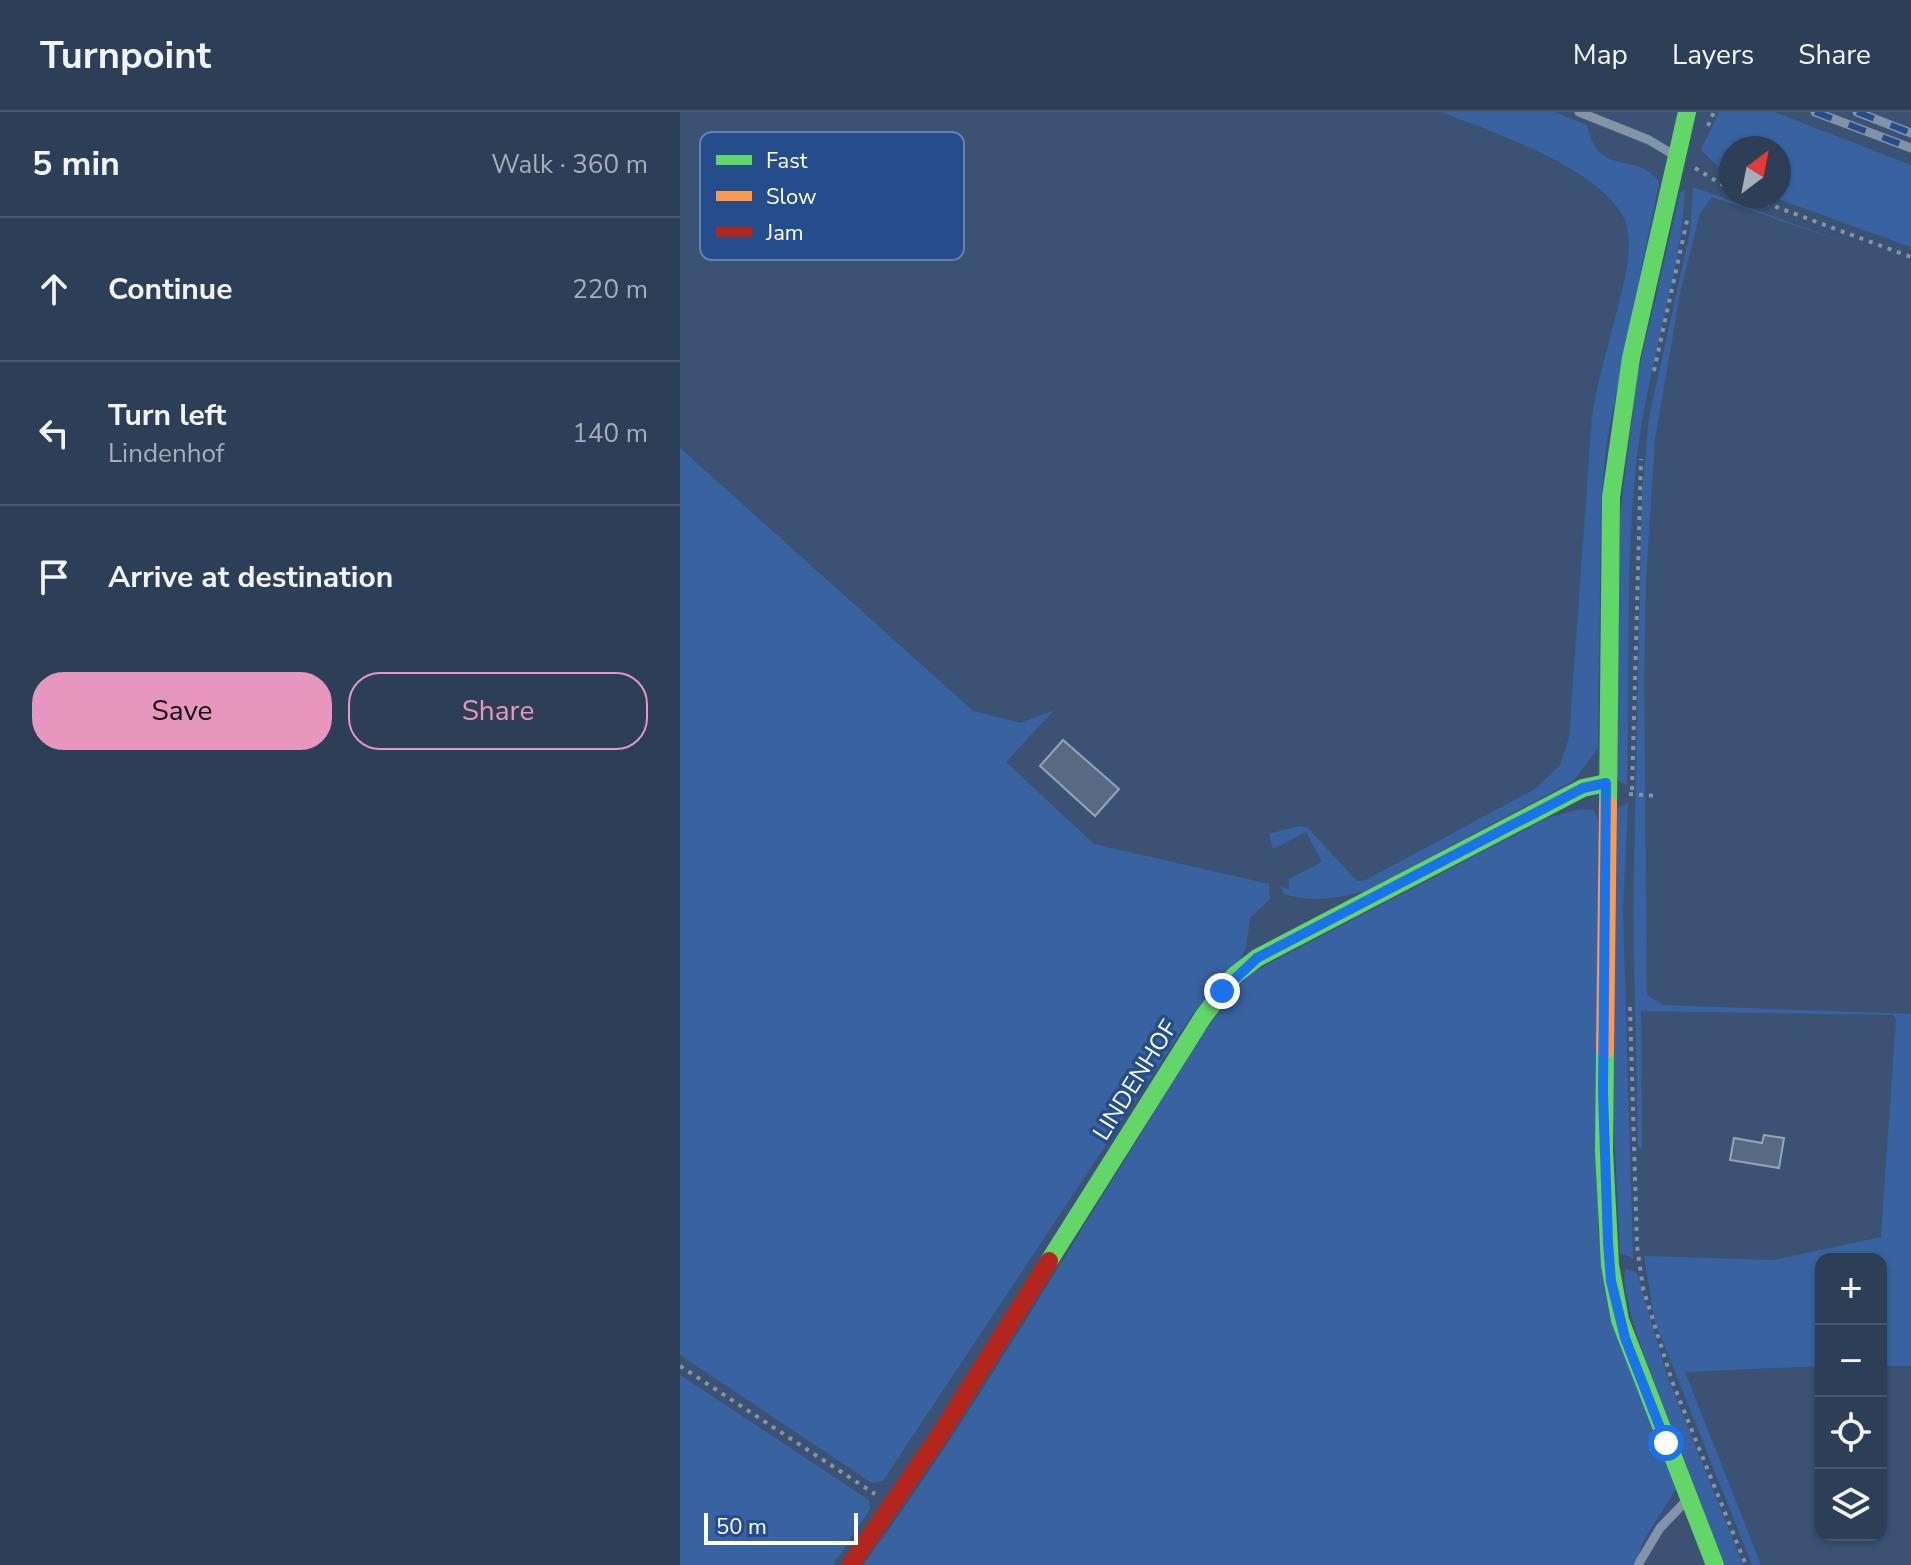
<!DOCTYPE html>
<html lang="en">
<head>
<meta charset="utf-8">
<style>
  :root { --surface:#2d3e57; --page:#35455d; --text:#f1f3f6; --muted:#a7aeba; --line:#48576d; --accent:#e797bd }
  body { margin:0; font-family:"Nunito Sans",sans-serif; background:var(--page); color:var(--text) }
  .controls { position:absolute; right:24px; bottom:24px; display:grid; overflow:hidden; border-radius:16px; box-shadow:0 2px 6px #0004 }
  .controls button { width:72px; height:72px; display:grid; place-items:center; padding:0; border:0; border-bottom:2px solid var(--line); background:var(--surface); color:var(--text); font:40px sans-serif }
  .compass { position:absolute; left:1039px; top:24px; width:72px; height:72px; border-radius:50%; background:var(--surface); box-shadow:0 2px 6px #0004; rotate:32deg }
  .scale { position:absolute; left:24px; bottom:20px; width:154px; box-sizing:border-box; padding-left:8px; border:4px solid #fff; border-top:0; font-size:22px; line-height:28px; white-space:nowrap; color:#fff; -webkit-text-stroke:6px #254d8b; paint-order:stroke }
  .stop { position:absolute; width:24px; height:24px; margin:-18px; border:6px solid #1a73e8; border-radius:50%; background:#fff }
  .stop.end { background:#1a73e8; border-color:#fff; box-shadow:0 2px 8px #0008 }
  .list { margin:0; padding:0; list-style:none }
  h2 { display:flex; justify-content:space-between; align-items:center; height:104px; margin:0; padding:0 32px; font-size:34px }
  h2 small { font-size:26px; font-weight:400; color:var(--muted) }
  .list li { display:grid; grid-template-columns:52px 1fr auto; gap:24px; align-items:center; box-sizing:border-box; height:144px; padding:0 32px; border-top:2px solid var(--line) }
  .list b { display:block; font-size:30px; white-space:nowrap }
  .list p { margin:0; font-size:26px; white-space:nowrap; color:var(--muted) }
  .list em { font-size:26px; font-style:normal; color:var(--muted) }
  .actions { display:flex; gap:16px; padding:24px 32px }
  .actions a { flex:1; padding:18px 0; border:2px solid var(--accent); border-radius:32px; text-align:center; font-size:28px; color:var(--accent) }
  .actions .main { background:var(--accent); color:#111 }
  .icon { flex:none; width:44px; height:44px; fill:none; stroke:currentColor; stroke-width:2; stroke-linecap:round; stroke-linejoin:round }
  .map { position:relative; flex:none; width:1231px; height:1453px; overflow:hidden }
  header { display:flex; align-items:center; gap:48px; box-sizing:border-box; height:112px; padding:0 40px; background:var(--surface); border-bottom:2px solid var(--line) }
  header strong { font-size:38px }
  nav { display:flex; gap:44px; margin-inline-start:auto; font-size:28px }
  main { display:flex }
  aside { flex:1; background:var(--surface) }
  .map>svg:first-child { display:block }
  .green { fill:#3963a0 }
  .building { fill:#586984; stroke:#97a3b7; stroke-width:2 }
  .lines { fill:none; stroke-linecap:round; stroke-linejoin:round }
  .path { stroke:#8393a8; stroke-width:4; stroke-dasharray:4 6; stroke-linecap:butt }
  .lane { stroke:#8393a8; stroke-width:9 }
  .fast { stroke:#63d668; stroke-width:18 }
  .slow { stroke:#ff974d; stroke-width:18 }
  .jam { stroke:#b3261e; stroke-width:18 }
  .rail-casing { stroke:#8392a7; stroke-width:9 }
  .rail { stroke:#254d8b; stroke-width:6; stroke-dasharray:18; stroke-linecap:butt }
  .route { stroke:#1a73e8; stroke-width:10 }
  .labels { text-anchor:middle; stroke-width:7; stroke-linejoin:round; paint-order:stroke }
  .street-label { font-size:24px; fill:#fff; stroke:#254d8b }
  .key { fill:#254d8b; stroke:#6682ae; stroke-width:2 }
  .key-label { font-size:22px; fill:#fff }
</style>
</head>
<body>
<header>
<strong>Turnpoint</strong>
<nav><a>Map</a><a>Layers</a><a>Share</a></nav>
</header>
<main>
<aside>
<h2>5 min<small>Walk · 360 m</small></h2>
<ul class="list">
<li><svg class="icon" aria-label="ahead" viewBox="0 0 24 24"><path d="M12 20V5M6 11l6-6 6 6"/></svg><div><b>Continue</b></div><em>220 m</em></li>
<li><svg class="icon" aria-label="left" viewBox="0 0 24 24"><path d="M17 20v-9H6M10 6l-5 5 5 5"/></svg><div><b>Turn left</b><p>Lindenhof</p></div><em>140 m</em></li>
<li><svg class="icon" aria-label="arrive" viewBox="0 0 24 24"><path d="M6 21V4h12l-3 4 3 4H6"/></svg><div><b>Arrive at destination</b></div></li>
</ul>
<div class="actions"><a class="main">Save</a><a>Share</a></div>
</aside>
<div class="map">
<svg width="1231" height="1453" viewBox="0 0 1231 1453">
  <rect width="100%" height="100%" fill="#3c5274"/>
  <!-- green -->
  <g class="green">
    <path d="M761,0H874L907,13C917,66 959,39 979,70L926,333L921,390L918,636L893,669L688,778C661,786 631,791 604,782L601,775L609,777V767L642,750L626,720L593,737L589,722L619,714L628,716L677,769H684L855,677L880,653L889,626L912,304C920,255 936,209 946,161C949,145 951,121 944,106C919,55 812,20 761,0Z"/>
    <path d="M1039,0H1094L1231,53V135L1090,84H1099V36H1051V67L1021,38Z"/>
    <path d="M1013,75L1169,132L1032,85L1020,101L1000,181L975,327L966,467L964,567L967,883L983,893L1231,902V1254H1201V1147H1141V1254L1005,1260L1081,1453H1072L975,1210L964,1144L1093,1148L1201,1125L1216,908L1213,903L961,899L962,1037L958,1035L953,802L962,382L969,305L1010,120Z"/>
    <path d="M1005,77C1001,162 971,243 959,328C944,441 950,559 947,673L936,668L940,402L958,261L1000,81Z"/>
    <path d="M0,336L293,599L341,611L374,598L326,650L414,732L589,772L590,787L570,806L566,835L559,850L512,903L203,1369L192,1371L0,1243Z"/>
    <path d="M948,691L943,798L953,1146L940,1141L933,996L937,696Z"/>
    <path d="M901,697L914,698L918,708V1119L996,1377L962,1431L956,1453H183C279,1323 360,1183 446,1046C485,984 521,915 571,861L867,706Z"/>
    <path d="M946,1157L957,1161L986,1261L1063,1453H1045C1030,1413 930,1181 946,1157Z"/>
    <path d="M0,1263L189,1388L190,1397L153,1453H0Z"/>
  </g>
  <!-- building -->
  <g class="building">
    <path d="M383,628L439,677L415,704L360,654Z"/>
    <path d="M1084,1023L1104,1026L1099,1056L1050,1048L1054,1026L1082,1031Z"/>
  </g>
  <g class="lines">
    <!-- path -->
    <g class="path">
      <path d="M1028,14L1034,0"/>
      <path d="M1015,56L1051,78"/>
      <path d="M1067,84L1231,145"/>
      <path d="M974,259L1008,104"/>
      <path d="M952,678L961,347"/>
      <path d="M949,682L978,684"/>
      <path d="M950,895L957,1134L963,1176L992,1269L1066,1453"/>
      <path d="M0,1254L195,1382"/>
    </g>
    <!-- lane -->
    <g class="lane">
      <path d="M899,0L969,28L994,43"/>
      <path d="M959,1451L980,1416L1008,1387"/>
    </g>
    <!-- fast -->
    <g class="fast">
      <path d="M928,693L931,385L951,246L1007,0"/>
      <path d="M925,938L924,1039L930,1153L940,1208L1035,1453"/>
      <path d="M369,1149L523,905L555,863L577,846L903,676L926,671"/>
    </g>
    <!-- slow -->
    <path class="slow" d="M925,938L928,693"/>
    <!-- jam -->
    <path class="jam" d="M170,1453L258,1325L369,1149"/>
    <!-- rail casing -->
    <g class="rail-casing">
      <g id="rail">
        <path d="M1135,0L1231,36"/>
        <path d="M1177,0L1231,21"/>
      </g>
    </g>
    <!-- rail -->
    <use href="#rail" class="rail"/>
  </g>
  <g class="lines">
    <!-- route -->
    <path class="route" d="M542,879L577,846L903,676L926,671L923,981L928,1131L931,1169L945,1226L986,1331"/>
  </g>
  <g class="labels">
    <!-- street labels -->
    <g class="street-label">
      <text transform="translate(455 968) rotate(-58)" y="8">LINDENHOF</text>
    </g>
  </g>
  <!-- legend -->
  <rect x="20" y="20" width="264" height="128" rx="12" class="key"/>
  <rect x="36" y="43" width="36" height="10" fill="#63d668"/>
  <rect x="36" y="79" width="36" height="10" fill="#ff974d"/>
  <rect x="36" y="115" width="36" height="10" fill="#b3261e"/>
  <g class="key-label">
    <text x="86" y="56">Fast</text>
    <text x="86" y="92">Slow</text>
    <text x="86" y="128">Jam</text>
  </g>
</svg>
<div class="controls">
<button>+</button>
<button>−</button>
<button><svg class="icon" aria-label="locate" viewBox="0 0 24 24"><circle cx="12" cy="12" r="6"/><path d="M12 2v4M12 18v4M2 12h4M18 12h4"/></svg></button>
<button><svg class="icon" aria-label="layers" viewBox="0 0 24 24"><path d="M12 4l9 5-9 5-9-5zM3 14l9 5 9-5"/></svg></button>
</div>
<svg class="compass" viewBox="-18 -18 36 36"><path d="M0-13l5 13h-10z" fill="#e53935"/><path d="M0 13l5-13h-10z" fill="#a7aeba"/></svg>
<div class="scale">50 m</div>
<div class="stop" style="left:986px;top:1331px"></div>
<div class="stop end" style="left:542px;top:879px"></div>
</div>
</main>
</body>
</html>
